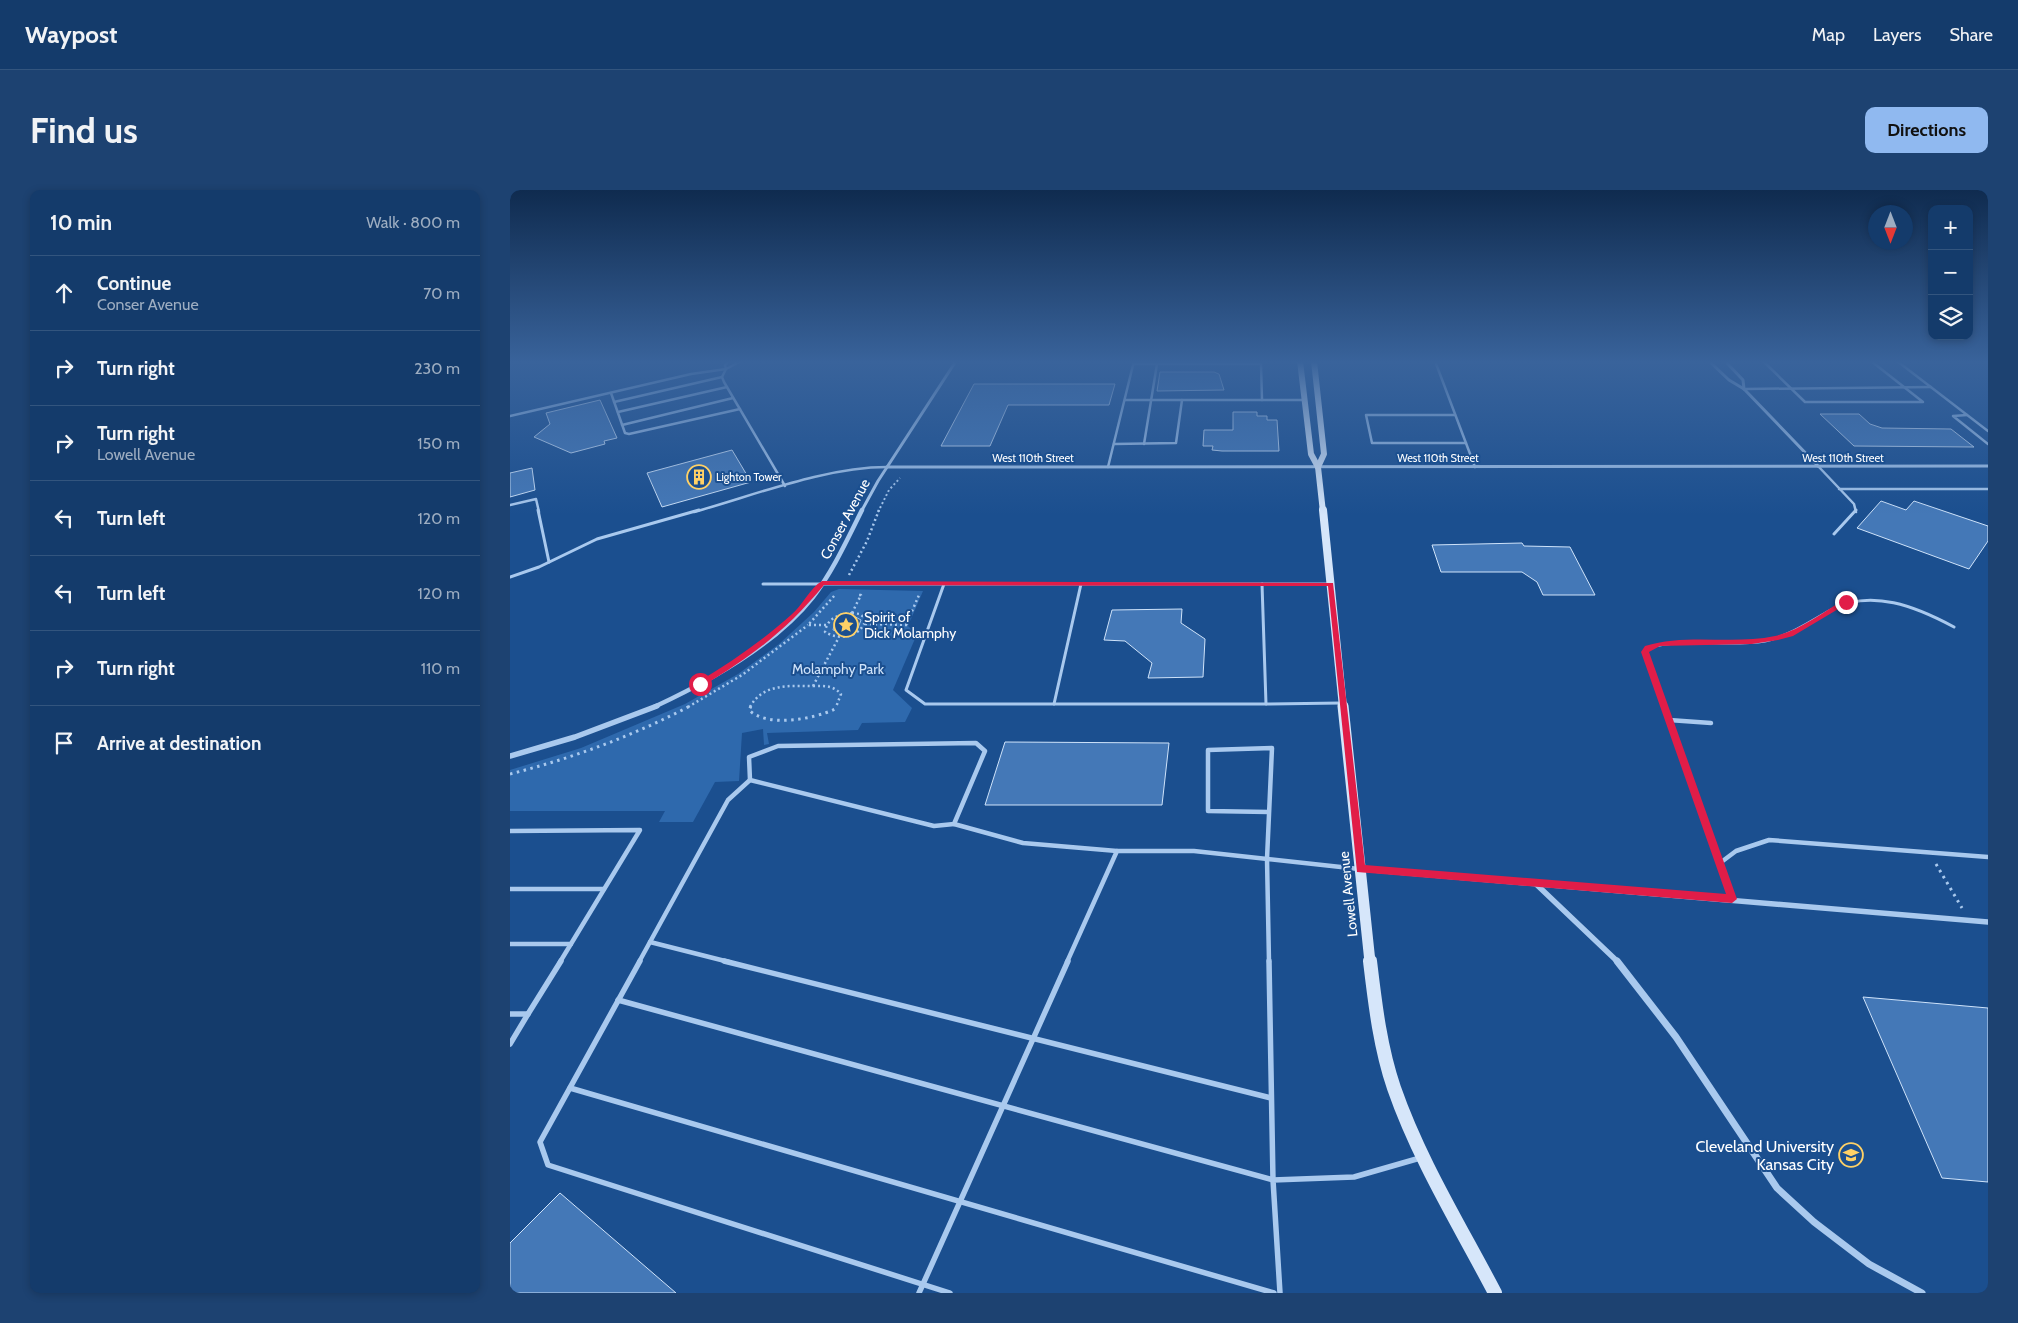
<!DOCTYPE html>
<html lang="en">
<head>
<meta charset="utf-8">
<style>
  :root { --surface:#143b6b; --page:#1d4271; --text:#f1f3f6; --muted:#9dadc1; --line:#33557e; --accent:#90b9f0 }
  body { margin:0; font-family:Cabin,sans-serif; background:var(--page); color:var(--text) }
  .controls { position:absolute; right:15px; top:15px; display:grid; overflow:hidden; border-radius:10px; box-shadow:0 2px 8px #0003 }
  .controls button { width:45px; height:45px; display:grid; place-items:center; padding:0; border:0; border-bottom:1px solid var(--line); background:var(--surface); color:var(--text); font:25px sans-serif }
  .compass { position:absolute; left:1358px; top:15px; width:45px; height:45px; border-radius:50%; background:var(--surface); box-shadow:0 2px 8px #0003; rotate:180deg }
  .stop { position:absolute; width:15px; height:15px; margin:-11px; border:4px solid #e11d48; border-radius:50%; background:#fff }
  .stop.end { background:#e11d48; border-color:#fff; box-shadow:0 1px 5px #0008 }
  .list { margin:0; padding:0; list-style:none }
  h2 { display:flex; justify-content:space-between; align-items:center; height:65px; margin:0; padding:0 20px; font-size:21px }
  h2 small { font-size:16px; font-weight:400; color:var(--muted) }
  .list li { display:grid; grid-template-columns:32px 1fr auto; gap:15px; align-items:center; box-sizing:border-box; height:75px; padding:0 20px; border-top:1px solid var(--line) }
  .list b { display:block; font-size:19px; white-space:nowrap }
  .list p { margin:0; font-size:16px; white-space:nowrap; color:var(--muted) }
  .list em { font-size:16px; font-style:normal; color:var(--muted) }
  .icon { flex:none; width:28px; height:28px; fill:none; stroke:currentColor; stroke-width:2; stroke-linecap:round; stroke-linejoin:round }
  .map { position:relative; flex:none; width:1478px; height:1103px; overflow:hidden; border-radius:10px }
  header { display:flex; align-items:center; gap:30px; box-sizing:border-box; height:70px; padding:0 25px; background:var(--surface); border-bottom:1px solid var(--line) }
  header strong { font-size:24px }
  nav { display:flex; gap:28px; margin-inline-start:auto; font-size:18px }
  .intro { display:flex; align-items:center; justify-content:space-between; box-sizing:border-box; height:120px; padding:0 30px }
  h1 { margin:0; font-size:35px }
  .button { padding:12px 22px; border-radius:10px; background:var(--accent); color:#111; font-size:18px; font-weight:700 }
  main { display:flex; gap:30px; padding:0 30px }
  aside { flex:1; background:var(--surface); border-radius:10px; box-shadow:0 2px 8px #0003 }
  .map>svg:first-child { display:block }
  .green { fill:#2e69ad }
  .water { fill:#3c6290; stroke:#9cc4f0 }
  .building { fill:#4478b7; stroke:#cfe3fa }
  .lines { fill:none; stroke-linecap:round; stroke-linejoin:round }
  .path-far2 { stroke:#a9c9ee; stroke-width:2; stroke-dasharray:2 2.5; stroke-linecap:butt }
  .path-far1 { stroke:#a9c9ee; stroke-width:2.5; stroke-dasharray:2 3; stroke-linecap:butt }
  .path { stroke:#a9c9ee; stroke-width:3; stroke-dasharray:2.5 4.5; stroke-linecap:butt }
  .lane-far3 { stroke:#a9c9ee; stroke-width:2.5 }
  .lane-far2 { stroke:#a9c9ee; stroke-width:3 }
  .lane-far1 { stroke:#a9c9ee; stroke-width:4.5 }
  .lane { stroke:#a9c9ee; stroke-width:5.5 }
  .street-far3 { stroke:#a9c9ee; stroke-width:3 }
  .street-far2 { stroke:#a9c9ee; stroke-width:4.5 }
  .street-far1 { stroke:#a9c9ee; stroke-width:5.5 }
  .street { stroke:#a9c9ee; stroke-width:7 }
  .secondary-far3 { stroke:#d6e6fa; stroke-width:6 }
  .secondary-far2 { stroke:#d6e6fa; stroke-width:8 }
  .secondary-far1 { stroke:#d6e6fa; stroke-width:11 }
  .secondary { stroke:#d6e6fa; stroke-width:14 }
  .route { fill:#e11d48 }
  .labels { text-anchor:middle; stroke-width:4; stroke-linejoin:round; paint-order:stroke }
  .far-street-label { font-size:11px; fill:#fff; stroke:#1b4f8f }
  .far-poi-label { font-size:11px; fill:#fff; stroke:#1b4f8f; text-anchor:start }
  .street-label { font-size:14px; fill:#fff; stroke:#1b4f8f }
  .poi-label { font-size:14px; fill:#fff; stroke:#1b4f8f; text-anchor:start }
  .park-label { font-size:14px; fill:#cfe3fa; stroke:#1b4f8f }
  .near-poi-label { font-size:16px; fill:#fff; stroke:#1b4f8f; text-anchor:end }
</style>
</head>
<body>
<header>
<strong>Waypost</strong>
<nav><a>Map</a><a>Layers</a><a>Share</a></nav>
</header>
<div class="intro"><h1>Find us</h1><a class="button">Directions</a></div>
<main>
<aside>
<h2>10 min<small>Walk · 800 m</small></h2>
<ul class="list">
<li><svg class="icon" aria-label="ahead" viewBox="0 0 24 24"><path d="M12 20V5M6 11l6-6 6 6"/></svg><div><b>Continue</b><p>Conser Avenue</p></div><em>70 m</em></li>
<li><svg class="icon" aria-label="right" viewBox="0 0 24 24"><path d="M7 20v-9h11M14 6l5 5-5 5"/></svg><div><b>Turn right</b></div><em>230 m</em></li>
<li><svg class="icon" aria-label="right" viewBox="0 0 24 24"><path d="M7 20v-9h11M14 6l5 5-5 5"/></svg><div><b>Turn right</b><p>Lowell Avenue</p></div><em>150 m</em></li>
<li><svg class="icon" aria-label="left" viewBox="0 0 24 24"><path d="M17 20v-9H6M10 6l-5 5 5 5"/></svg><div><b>Turn left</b></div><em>120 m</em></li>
<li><svg class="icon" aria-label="left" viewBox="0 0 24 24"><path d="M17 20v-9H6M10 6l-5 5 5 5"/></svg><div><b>Turn left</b></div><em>120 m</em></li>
<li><svg class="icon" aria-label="right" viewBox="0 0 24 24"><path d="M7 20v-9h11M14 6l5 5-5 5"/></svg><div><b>Turn right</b></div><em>110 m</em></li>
<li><svg class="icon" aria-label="arrive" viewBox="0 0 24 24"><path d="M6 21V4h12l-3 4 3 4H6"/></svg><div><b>Arrive at destination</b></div></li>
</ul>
</aside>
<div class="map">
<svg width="1478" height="1103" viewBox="0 0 1478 1103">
  <rect width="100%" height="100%" fill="#1b4f8f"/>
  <!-- green -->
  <path class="green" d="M329,399L413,401L398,436L407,444L383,500L402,518L395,532L352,533L348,540L257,543L259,554L254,555L253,539L232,543L229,591L205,592L183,632H149L155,621H0V580L71,558L175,514L228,484L269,454L304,422L321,402Z"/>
  <!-- water -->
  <path class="water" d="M342,425L351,430L348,438L335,443L323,440L325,431Z"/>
  <!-- building -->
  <g class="building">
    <path d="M650,182H704L709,184L714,200L647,201Z"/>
    <path d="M464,194H605L599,215H498L480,256H431Z"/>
    <path d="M90,210L107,248L94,251L95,254L61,263L24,247L40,234L36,223Z"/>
    <path d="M723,222H747V226H757V230H767L769,261H712L702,260L703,256H693L694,240H723Z"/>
    <path d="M1310,224H1349L1360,234L1372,238L1441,239L1464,257L1344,256Z"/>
    <path d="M222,260L241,292L152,317L137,283Z"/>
    <path d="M22,278L25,300L0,307V283Z"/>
    <path d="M1371,311L1396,320L1404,311L1478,336V351L1459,379L1347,338Z"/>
    <path d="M1012,353L1014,356L1060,357L1085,405H1033L1027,392L1012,382H931L922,355Z"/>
    <path d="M672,419L671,433L695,449L693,487L638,488L642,473L615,451L594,450L602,420Z"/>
    <path d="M495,552L659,553L652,615H475Z"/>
    <path d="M1353,807L1478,818V992L1432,988Z"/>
    <path d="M50,1003L166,1103H0V1053Z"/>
  </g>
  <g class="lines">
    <!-- path-far2 -->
    <path class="path-far2" d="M368,322L379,300L390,288"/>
    <!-- path-far1 -->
    <g class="path-far1">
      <path d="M339,385L357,351L369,320"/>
      <path d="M342,423L351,405H349"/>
      <path d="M342,423L350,424L356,429C351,447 330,451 315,442C317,428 329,424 342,423Z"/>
      <path d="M355,434L399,435"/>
      <path d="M316,435H298L325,405"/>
      <path d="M396,435L409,405"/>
      <path d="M303,496L329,447"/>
      <path d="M303,496C314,496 323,495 331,504L326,517"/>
      <path d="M178,517L232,485L298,435"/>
      <path d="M240,517C253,493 280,496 303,496"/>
    </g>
    <!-- path -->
    <g class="path">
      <path d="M241,516L239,520C257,538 304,529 325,519L326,516"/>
      <path d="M0,584C63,568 123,546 180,516"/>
      <path d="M1426,674L1452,718"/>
    </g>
    <!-- lane-far3 -->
    <g class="lane-far3">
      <path d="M219,171L215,175L216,179L212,187L214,192L275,296"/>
      <path d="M925,171L965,277"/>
      <path d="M1253,171L1295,212H1413L1361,171"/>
      <path d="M1387,171L1478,241"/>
      <path d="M624,174H751L752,210"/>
      <path d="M1234,199L1421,197"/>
      <path d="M101,203L115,243L119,244L230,219"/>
      <path d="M615,210H794"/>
      <path d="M104,212L212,187"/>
      <path d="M108,222L217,197"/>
      <path d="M945,225H856L862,253H956"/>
      <path d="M1457,225L1443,226L1478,254"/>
      <path d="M0,226L181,184L216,179L231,171"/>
      <path d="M112,235L223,208"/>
      <path d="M604,254L666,253L672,210"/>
      <path d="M634,254L647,174"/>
      <path d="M1308,276L1344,314L1346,322"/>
      <path d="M598,277L624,171"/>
      <path d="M1329,299H1478"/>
      <path d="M0,315L26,309L29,322"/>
      <path d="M184,322C245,305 315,277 377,277"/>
    </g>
    <!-- lane-far2 -->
    <g class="lane-far2">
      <path d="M28,320L39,372"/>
      <path d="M1324,344L1346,320"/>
      <path d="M0,387L29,377L87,349L189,320"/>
      <path d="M253,394H821"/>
      <path d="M434,394L396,500L415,514H756"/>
      <path d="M752,394L756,514L831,513"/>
      <path d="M544,514L571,394"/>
      <path d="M1154,517L1136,467L1137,458C1174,447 1217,457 1255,451C1280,446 1299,432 1321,420C1361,398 1407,417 1444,437"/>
    </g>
    <!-- lane-far1 -->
    <g class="lane-far1">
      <path d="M1154,516L1210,673"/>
      <path d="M1159,530L1201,533"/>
      <path d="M466,553L475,561L444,634L424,636L240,590L239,567L268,556Z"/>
      <path d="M444,634L513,653L607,661"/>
      <path d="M0,641L130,640L50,772"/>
      <path d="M0,699H94"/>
      <path d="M1222,709L1210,673L1226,661L1259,650L1478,667"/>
      <path d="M140,752L219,772"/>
      <path d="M0,754H61"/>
      <path d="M129,772L218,610L240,590"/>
      <path d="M557,772L607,661H684L849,679"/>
      <path d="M759,772L757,669L762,558L698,560V621L759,622"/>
    </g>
    <!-- lane -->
    <g class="lane">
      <path d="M130,771L30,952L38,975L440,1103"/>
      <path d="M214,771L761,908"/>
      <path d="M108,810L763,990L759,771"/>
      <path d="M0,824H18L51,771"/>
      <path d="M0,854L18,824"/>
      <path d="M60,898L764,1103"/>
      <path d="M409,1103L558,771"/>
      <path d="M770,1103L763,990L844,987L910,968"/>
    </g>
    <!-- street-far3 -->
    <g class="street-far3">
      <path d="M1199,171L1219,190L1234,199L1308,276"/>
      <path d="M1215,171L1233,190L1234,199"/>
      <path d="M377,277L1478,276"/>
      <path d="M351,322L368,291L446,171"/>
    </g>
    <!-- street-far2 -->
    <path class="street-far2" d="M144,517C198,492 266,454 303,407C323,381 337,350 352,320"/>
    <!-- street-far1 -->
    <g class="street-far1">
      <path d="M0,566L65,547L147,516"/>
      <path d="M851,679L1478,732"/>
      <path d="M1026,694L1108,772"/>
    </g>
    <!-- street -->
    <path class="street" d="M1107,771L1166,847L1267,998L1304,1032L1359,1074L1412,1103"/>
    <!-- secondary-far3 -->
    <g class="secondary-far3">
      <path d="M790,171L801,264L808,277L813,322"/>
      <path d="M804,171L814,264L808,277"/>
    </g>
    <!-- secondary-far2 -->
    <path class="secondary-far2" d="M813,320L833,517"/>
    <!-- secondary-far1 -->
    <path class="secondary-far1" d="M833,516L860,772"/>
    <!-- secondary -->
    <path class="secondary" d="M860,771C865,813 870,857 884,898C909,970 950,1036 985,1103"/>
  </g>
  <!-- sky -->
  <linearGradient id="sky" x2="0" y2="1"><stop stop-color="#0f2b4f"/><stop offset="0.53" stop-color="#39639b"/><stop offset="1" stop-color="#39639b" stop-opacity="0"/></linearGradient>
  <rect width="1478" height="325" fill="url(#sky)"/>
  <!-- route -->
  <path class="route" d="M312,391L823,393L855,675L1216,704L1131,462L1135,456C1176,443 1223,455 1265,446C1289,441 1313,422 1334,410L1340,412L1283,446L1268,450L1242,454L1150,456L1139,462L1227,709L1222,713L847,682L818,396L314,395C276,441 243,465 193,496H188V492C221,472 252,451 281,425C292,416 300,398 312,391Z"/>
  <!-- icons -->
  <defs>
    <g id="building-ring" transform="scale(1.25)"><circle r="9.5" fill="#1b4f8f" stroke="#ffd166" stroke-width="1.5"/><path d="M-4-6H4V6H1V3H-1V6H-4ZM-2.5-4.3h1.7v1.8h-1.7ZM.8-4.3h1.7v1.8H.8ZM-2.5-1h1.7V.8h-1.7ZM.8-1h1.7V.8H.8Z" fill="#ffd166"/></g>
    <g id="sight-ring" transform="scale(1.25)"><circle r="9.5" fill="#1b4f8f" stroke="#ffd166" stroke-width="1.5"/><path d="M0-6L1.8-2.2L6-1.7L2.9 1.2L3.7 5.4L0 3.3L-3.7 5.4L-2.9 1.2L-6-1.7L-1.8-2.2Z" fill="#ffd166"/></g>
    <g id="university-ring" transform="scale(1.25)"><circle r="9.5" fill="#1b4f8f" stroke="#ffd166" stroke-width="1.5"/><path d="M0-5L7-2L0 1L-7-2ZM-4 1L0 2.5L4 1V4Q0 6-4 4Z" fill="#ffd166"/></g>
  </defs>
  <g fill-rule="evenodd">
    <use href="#building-ring" x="189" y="287"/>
    <use href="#sight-ring" x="336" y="435"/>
    <use href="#university-ring" x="1341" y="965"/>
  </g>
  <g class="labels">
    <!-- far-street labels -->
    <g class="far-street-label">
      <text x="523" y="272">West 110th Street</text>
      <text x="928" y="272">West 110th Street</text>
      <text x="1333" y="272">West 110th Street</text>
    </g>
    <!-- far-poi labels -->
    <g class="far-poi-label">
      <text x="206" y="291">Lighton Tower</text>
    </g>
    <!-- street labels -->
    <g class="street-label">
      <text transform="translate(335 329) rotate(-62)" y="5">Conser Avenue</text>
      <text transform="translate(838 704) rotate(-96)" y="5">Lowell Avenue</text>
    </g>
    <!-- poi labels -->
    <g class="poi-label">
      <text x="354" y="432">Spirit of<tspan x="354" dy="16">Dick Molamphy</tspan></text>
    </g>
    <!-- park labels -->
    <g class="park-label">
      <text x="328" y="484">Molamphy Park</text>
    </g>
    <!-- near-poi labels -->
    <g class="near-poi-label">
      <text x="1324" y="962">Cleveland University<tspan x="1324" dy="18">Kansas City</tspan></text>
    </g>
  </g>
</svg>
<div class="controls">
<button>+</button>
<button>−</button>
<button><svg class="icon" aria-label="layers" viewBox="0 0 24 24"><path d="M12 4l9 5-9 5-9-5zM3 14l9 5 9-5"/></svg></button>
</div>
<svg class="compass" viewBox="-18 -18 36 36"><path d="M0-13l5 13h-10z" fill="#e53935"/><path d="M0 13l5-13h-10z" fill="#9dadc1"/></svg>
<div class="stop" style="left:190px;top:494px"></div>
<div class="stop end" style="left:1336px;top:412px"></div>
</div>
</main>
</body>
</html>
